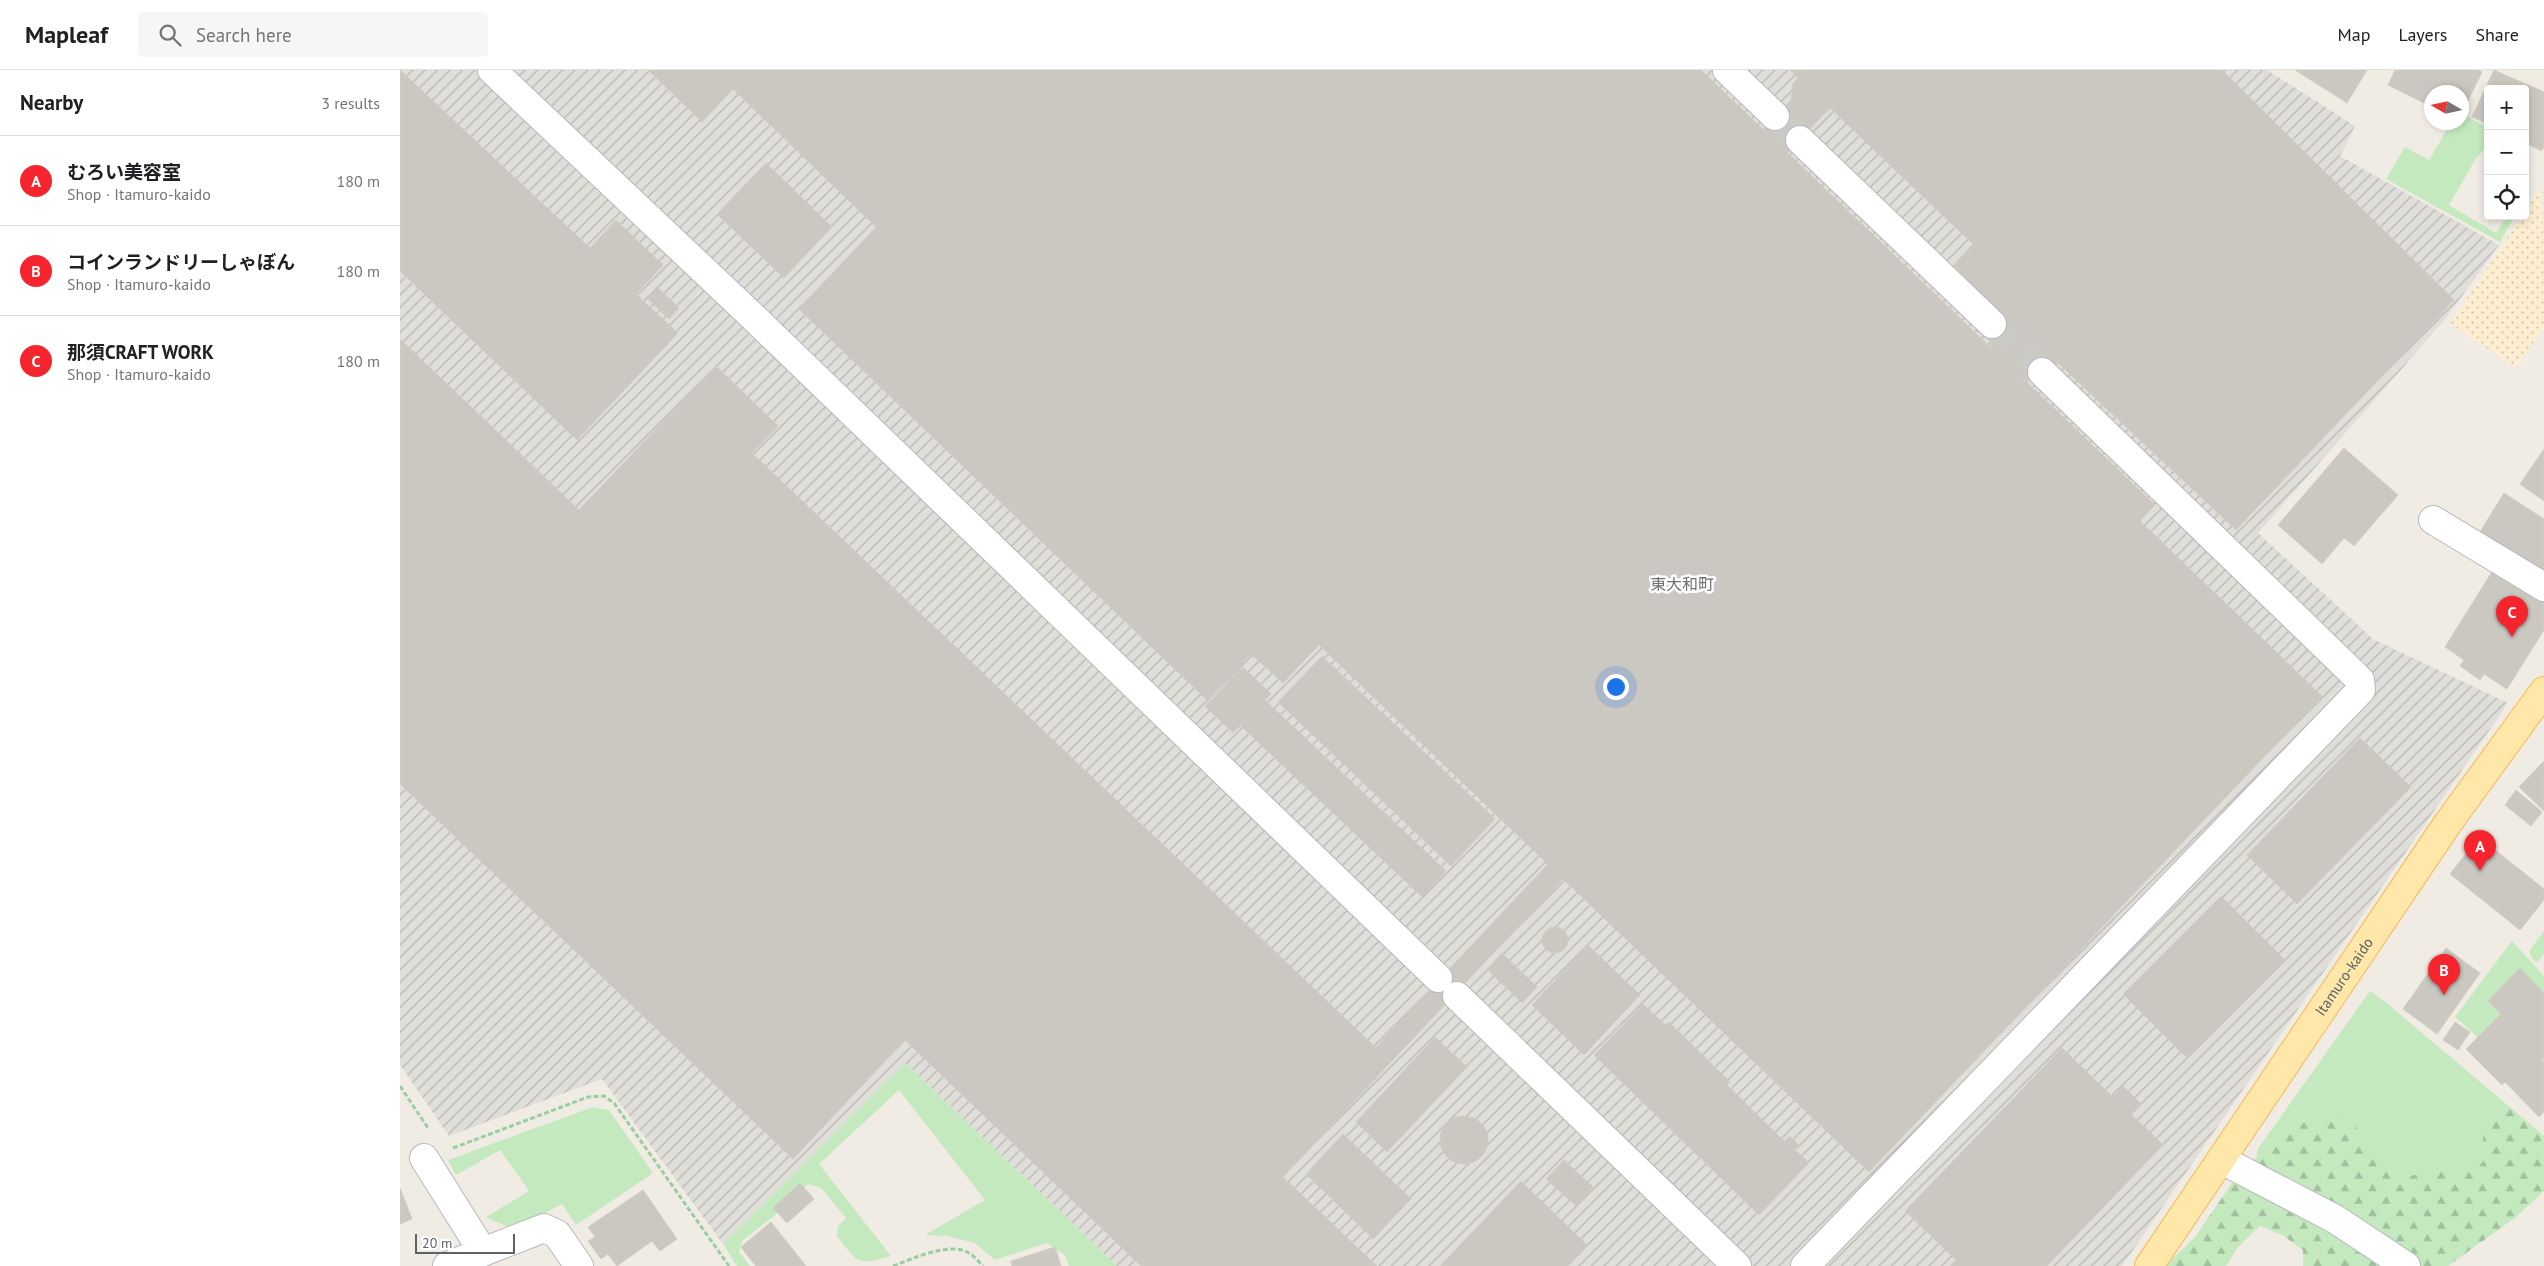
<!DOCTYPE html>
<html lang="en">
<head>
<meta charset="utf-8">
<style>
  :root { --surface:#fff; --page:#f6f6f6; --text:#202124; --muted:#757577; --line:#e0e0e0; --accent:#f6252d }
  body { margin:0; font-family:"PT Sans","Noto Sans JP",sans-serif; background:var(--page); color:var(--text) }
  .controls { position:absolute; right:15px; top:15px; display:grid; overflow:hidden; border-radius:5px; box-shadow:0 2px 8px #0003 }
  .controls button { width:45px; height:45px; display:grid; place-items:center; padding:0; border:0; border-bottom:1px solid var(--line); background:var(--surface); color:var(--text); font:25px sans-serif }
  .compass { position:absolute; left:2024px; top:15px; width:45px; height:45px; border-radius:50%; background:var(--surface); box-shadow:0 2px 8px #0003; rotate:279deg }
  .scale { position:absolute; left:15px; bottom:12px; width:100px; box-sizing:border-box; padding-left:5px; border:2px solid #5c6266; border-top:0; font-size:14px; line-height:18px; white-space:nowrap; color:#5c6266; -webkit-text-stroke:4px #fff; paint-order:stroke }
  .you { position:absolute; left:1215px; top:616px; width:18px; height:18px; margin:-12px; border:4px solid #fff; border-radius:50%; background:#1a73e8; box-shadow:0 0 0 8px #1a73e833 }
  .badge { display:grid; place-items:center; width:32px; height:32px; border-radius:50%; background:var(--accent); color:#fff; font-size:16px; font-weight:700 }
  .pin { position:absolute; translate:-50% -41px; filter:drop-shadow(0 1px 2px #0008) }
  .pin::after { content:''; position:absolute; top:26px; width:18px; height:15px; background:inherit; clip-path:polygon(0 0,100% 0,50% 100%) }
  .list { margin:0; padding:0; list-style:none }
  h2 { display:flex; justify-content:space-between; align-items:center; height:65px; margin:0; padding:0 20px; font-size:21px }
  h2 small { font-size:16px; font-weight:400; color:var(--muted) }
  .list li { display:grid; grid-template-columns:32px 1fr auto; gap:15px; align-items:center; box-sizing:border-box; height:90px; padding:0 20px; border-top:1px solid var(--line) }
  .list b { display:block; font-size:19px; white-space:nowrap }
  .list p { margin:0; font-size:16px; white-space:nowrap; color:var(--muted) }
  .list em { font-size:16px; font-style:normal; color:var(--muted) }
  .icon { flex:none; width:28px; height:28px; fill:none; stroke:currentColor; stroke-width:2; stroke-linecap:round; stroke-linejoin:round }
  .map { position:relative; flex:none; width:2144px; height:1196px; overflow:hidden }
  header { display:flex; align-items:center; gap:30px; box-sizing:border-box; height:70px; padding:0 25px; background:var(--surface); border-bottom:1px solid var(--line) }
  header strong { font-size:24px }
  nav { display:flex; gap:28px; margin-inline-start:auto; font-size:18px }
  .search { width:350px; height:45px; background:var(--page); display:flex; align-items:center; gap:12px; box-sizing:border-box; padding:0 18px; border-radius:5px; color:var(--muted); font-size:19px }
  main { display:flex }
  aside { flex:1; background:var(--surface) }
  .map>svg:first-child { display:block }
  .industrial { fill:url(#industrial-furrows) }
  .green { fill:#c4e9bf }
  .forest { fill:url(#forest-firs) }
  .sand { fill:url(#sand-dots) }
  .building { fill:#cbc7c1; stroke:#d5cdc2 }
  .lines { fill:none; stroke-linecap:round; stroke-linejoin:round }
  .minor-tunnel { stroke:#cbcac4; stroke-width:28; stroke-dasharray:28 14; stroke-linecap:butt }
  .minor-casing { stroke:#b5b8bc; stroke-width:30 }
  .major-casing { stroke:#fcb852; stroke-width:30 }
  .path { stroke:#99cda2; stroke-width:3; stroke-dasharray:5 2.5; stroke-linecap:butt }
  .minor { stroke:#fff; stroke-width:28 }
  .major { stroke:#ffe7aa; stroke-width:28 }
  .labels { text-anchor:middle; stroke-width:5; stroke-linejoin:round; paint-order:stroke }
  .street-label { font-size:15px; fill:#5c6266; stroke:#fff }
  .neighbourhood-label { font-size:16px; fill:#6d7478; stroke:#fff }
</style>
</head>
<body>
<header>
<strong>Mapleaf</strong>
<div class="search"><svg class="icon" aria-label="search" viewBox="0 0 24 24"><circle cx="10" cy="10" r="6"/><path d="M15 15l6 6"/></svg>Search here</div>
<nav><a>Map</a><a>Layers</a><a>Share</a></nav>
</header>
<main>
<aside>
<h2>Nearby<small>3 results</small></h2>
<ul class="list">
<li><span class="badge">A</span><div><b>むろい美容室</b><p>Shop · Itamuro-kaido</p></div><em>180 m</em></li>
<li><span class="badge">B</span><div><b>コインランドリーしゃぼん</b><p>Shop · Itamuro-kaido</p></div><em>180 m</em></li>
<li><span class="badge">C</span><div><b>那須CRAFT WORK</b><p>Shop · Itamuro-kaido</p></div><em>180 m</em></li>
</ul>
</aside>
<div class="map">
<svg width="2144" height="1196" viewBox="0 0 2144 1196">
  <defs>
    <pattern id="industrial-furrows" width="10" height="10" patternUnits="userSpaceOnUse" patternTransform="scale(1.25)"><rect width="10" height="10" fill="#e0ded9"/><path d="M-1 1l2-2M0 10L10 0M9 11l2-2" fill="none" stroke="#b9b7b4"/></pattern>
    <pattern id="forest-firs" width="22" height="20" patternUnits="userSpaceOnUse" patternTransform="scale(1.25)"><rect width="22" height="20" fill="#c4e9bf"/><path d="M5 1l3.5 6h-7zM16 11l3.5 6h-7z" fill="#a2c09f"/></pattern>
    <pattern id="sand-dots" width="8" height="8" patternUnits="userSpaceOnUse" patternTransform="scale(1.25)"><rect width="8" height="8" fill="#fdeed2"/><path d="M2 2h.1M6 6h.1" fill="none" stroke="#d0c4ae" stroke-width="1.8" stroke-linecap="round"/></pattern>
  </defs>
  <rect width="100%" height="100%" fill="#f0ece4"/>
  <!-- industrial -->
  <path class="industrial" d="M0,0H1867L1955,56L1940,86L2099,175L2046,248L1858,463L1973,569L2108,633L1722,1196H717L505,993L323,1174L202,1009L49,1066L0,995Z"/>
  <!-- green -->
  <g class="green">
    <path d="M2067,46L2088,58V74L2075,90L2049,135L2096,163L2107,146H2115L2100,172L1986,109L2005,77L2029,90L2051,53L2062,52V48Z"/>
    <path d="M2144,861V884L2137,892L2133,890L2129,881Z"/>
    <path d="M2112,871L2144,906V1026L2055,947Z"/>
    <path d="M1970,921L1989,935L2144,1066L2038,1194L1857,1093V1080Z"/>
    <path d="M505,993L717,1196H669L665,1185L646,1173L595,1190L575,1173L547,1166L525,1165L585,1130L499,1020L419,1094L491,1186C457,1196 458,1193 437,1166L438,1156L446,1148L421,1118L408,1114L374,1146L342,1171L339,1182L350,1196H337L323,1174Z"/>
    <path d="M193,1037L209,1040L253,1103L176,1155L162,1134L113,1159L86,1147L129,1121L100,1080L56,1105L48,1090Z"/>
  </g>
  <!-- forest -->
  <path class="forest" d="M2106,1034L2144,1066V1121L2116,1147L2048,1196H1903V1180L1882,1165L1860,1156L1838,1177L1826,1196H1765L1795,1167L1830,1116L1851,1091L1903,1053L1941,1045L1963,1063L1984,1097L2011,1106L2040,1098L2074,1102L2086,1088C2080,1063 2083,1056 2096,1035Z"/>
  <!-- sand -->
  <path class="sand" d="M2142,116L2144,257L2116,298L2050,253L2122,146H2125V141Z"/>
  <!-- building -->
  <g class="building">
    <path d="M0,0L190,178L216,150L263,195L236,224L278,263L177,370L0,201Z"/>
    <path d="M248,0H1301L1755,435L1740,451L1922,626L1469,1102L919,575L883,613L851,584L807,630L399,239L476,157L333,19L302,52Z"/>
    <path d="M1390,0H1822L2054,230L1836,460L1658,293L1624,310L1590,277L1597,243L1554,195L1573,174L1430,38L1387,83L1363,60L1391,30L1393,13L1398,8Z"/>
    <path d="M1895,0H1967L1947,33Z"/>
    <path d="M1995,0H2078L2082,2L2062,43V22H2032V37L1988,15Z"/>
    <path d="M2094,0L2144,22V76L2142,81L2125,73V19H2088V54L2072,47Z"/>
    <path d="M366,93L432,157L384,208L317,144Z"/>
    <path d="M258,218L279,238L269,249L248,229Z"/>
    <path d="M0,269L179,440L316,296L378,356L352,383L991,992L883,1107L977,1196H741L505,970L393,1089L0,714Z"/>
    <path d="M1944,378L1998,425L1954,476L1944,468L1922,494L1878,455Z"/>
    <path d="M2144,379V431L2120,414Z"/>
    <path d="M2104,423L2144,449V503L2080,462Z"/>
    <path d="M2095,497L2144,529V560L2107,619L2084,604L2080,610L2060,596L2064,590L2045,577Z"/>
    <path d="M922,586L1095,749L1051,796L878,632Z"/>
    <path d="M843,597L871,624L833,663L805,636Z"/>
    <path d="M865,630L1046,801L1022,827L840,655Z"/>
    <path d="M1960,668L2011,717L1897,834L1847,785Z"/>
    <path d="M2144,691V741L2119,717Z"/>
    <path d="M2116,720L2142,742L2131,756L2105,735Z"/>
    <path d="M2079,767L2144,819V830L2120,860L2050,804Z"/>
    <path d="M1148,794L1163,809L991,992L975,978Z"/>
    <path d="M1821,826L1884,889L1786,987L1723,924Z"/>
    <circle cx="1155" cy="870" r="13"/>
    <path d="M1188,875L1240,925L1184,985L1132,935Z"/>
    <path d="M2046,878L2080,903L2037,964L2003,939Z"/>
    <path d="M1102,883L1137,917L1122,933L1087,899Z"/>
    <path d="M2120,898L2144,923V988L2141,990L2144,993V1042L2139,1047L2105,1012L2102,1015L2066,979L2101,944L2088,931Z"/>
    <path d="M1243,934L1265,955L1269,952L1330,1012L1327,1015L1384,1071L1390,1066L1399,1076L1395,1080L1409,1093L1359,1145L1194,985Z"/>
    <path d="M2055,952L2070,962L2058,980L2043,970Z"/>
    <path d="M1035,967L1067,997L987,1082L956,1052Z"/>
    <path d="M1662,978L1713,1027L1723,1016L1741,1034L1731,1044L1763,1075L1647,1196H1550L1556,1190L1505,1141Z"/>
    <circle cx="1064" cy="1070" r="24"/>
    <path d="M943,1064L1011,1129L973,1169L906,1104Z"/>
    <path d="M1164,1090L1193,1117L1176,1136L1146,1109Z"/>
    <path d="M1121,1111L1188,1176L1168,1196H1040Z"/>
    <path d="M400,1113L414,1129L387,1153L373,1138Z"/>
    <path d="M0,1118L12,1149L0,1154Z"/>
    <path d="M243,1120L277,1169L260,1181L252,1171L217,1196L208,1184L201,1189L188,1171L195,1167L188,1157Z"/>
    <path d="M371,1152L406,1196H356L341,1177Z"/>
    <path d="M655,1177L661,1196H612L611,1191Z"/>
  </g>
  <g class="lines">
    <!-- minor-tunnel -->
    <g class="minor-tunnel">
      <path d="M1375,46L1400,70"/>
      <path d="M1592,254L1642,302"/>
    </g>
    <!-- minor casing -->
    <g class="minor-casing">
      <g id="minor">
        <path d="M92,0L349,243L1038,908"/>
        <path d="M1327,0L1375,46"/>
        <path d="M1400,70L1592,254"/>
        <path d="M2033,450L2144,517"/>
        <path d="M1057,926L1337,1196"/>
        <path d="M24,1088L83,1182"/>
        <path d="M1822,1090L1935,1149L2006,1196"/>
        <path d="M47,1196L144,1158L157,1164L179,1196"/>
        <path d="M1405,1196L1961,620L1960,610L1642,302"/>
      </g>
    </g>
    <!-- major casing -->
    <g class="major-casing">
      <g id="major">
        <path id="s1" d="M1749,1196L2048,753L2144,621"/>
      </g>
    </g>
    <!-- path -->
    <g class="path">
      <path d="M0,1016L28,1058"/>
      <path d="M53,1078L188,1027L204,1026L214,1033L329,1196"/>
      <path d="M493,1196C512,1189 550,1171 569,1183C574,1186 579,1192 583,1196"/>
    </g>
    <!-- minor -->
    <use href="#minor" class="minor"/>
    <!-- major -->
    <use href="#major" class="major"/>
  </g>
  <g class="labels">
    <!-- street labels -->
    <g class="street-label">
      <text dy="5" stroke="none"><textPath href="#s1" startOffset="349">Itamuro-kaido</textPath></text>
    </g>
    <!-- neighbourhood labels -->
    <g class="neighbourhood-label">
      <text x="1282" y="520">東大和町</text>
    </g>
  </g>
</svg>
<div class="controls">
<button>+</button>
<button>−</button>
<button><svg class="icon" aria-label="locate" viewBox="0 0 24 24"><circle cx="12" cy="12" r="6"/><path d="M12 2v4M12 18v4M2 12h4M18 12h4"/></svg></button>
</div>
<svg class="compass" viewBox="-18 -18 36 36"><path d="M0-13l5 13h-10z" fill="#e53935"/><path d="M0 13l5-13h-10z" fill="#757577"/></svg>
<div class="scale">20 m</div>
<div class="you"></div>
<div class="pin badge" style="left:2080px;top:801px">A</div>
<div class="pin badge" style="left:2044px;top:925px">B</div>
<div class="pin badge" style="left:2112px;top:567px">C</div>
</div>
</main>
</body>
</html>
